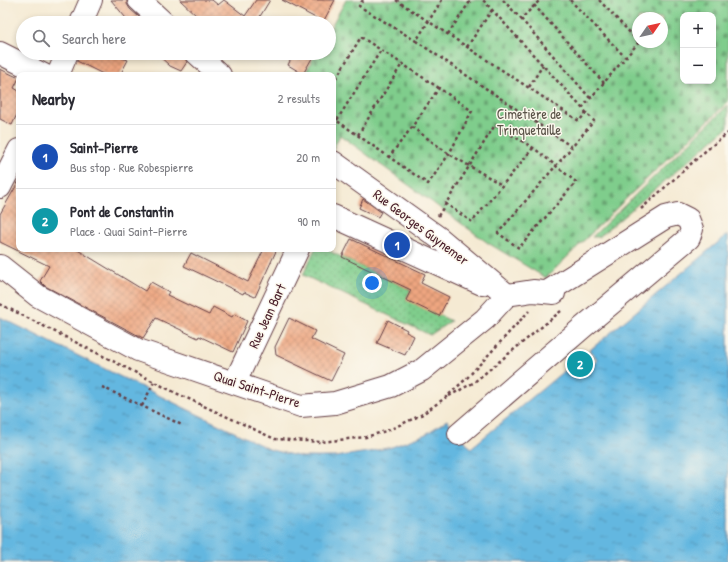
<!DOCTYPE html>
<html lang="en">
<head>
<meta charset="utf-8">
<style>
  :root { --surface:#fff; --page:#f2f2f3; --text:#2b2b33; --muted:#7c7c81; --line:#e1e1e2; --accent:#0b8043 }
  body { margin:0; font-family:"Patrick Hand",sans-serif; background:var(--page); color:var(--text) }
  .controls { position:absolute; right:12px; top:12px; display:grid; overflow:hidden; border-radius:8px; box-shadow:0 2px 6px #0003 }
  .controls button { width:36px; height:36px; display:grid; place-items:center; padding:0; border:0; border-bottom:1px solid var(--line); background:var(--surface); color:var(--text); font:20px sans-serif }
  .compass { position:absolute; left:632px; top:12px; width:36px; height:36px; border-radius:50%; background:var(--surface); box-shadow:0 2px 6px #0003; rotate:56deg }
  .you { position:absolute; left:372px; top:283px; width:14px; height:14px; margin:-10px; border:3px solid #fff; border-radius:50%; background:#1a73e8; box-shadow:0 0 0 6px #1a73e833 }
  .badge { display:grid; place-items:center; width:26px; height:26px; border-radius:50%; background:var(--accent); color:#fff; font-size:13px; font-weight:700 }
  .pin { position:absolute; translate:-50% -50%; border:2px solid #fff; box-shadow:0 1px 4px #0006 }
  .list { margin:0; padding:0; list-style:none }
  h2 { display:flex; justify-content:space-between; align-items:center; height:52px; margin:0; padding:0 16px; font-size:17px }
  h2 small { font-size:13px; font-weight:400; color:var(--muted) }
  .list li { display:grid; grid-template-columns:26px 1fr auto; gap:12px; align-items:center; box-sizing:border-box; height:64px; padding:0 16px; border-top:1px solid var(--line) }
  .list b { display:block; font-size:15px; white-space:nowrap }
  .list p { margin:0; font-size:13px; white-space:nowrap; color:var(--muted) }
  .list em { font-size:13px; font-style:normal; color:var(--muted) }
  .icon { flex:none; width:22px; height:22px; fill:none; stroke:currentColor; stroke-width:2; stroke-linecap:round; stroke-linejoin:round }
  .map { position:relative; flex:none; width:728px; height:562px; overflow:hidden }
  .search { position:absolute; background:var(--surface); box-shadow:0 2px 6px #0003; left:16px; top:16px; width:320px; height:44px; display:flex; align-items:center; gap:10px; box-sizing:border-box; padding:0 14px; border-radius:22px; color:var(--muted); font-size:15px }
  .panel { position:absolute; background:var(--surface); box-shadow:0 2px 6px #0003; left:16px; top:72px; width:320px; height:180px; border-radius:8px }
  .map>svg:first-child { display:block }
  .grass { fill:url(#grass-dots); stroke:#64765c }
  .cemetery { fill:url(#cemetery-stones); stroke:#64765c; fill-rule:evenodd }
  .water { fill:url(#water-ripples); stroke:#576b86 }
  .building { fill:url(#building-cross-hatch) }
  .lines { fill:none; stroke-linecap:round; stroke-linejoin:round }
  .minor-casing { stroke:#643d44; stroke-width:24 }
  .path { stroke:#643d44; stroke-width:2.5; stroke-dasharray:3 3; stroke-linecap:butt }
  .minor { stroke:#fff; stroke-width:22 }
  .labels { text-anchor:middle; stroke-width:3; stroke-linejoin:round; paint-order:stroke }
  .park-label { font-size:14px; fill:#5a5348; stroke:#fbf7ec }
  .street-label { font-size:14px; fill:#4a1f2b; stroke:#fbf7ec }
</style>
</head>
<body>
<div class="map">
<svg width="728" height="562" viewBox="0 0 728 562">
  <defs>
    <pattern id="grass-dots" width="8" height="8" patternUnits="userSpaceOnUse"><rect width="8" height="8" fill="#7fcd8c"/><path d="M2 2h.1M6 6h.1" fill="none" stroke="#6aa673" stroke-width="1.8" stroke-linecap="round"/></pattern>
    <pattern id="cemetery-stones" width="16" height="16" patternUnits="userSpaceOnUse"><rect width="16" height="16" fill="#7fcd8c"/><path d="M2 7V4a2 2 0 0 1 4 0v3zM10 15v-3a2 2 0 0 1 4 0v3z" fill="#6aa673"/></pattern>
    <pattern id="water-ripples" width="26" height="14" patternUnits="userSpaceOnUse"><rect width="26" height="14" fill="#64b7e0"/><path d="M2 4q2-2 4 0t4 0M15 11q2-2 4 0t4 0" fill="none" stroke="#5494b6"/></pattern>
    <pattern id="building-cross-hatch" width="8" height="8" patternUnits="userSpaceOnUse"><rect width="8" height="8" fill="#eea680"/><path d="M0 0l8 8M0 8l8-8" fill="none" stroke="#c38769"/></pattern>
  </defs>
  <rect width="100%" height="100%" fill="#fbf7ec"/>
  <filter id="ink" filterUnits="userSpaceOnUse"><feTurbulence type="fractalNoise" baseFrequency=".025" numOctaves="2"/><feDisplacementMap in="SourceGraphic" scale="8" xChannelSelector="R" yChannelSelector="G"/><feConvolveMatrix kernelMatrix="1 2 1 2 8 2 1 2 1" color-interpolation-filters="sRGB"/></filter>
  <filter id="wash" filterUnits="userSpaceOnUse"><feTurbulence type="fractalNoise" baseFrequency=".012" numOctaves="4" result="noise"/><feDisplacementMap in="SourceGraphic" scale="16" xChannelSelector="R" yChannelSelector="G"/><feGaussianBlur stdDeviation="0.9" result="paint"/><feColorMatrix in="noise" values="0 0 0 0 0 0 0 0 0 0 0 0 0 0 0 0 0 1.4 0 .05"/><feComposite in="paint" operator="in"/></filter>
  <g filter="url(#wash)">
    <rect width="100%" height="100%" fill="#f5ead3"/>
    <!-- grass -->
    <g class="grass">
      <path d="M728,105V127L604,233L598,237H592Z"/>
      <path d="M315,249H325L411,290L406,299L451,321L430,335L303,275Z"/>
    </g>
    <!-- cemetery -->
    <path class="cemetery" d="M346,0H728V102L631,194L546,278L488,243L340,135L333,150V75H304L316,53H329V30ZM683,15H713V81H683ZM638,18H662V42H638Z"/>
    <!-- water -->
    <path class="water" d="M728,234V562H0V317L119,376L271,450L302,457H336L368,452L392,447L426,434L447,420L471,448L565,370L572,378L577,376L596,362L597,359L590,350Z"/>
    <g id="blocks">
      <!-- building -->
      <g class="building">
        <path d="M111,0H127V4L130,9L146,23H130Z"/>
        <path d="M180,0H212L218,5L224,0L245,16L256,0H270L256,23H208L200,15L198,17Z"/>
        <path d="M282,0H335L323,22Z"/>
        <path d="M79,53H107L128,60L120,75H105L77,61Z"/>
        <path d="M156,53H182L187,62L181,71L170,66Z"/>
        <path d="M294,53H315L303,74L288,65Z"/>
        <path d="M0,69L19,78L14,88L19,91V110L12,125L0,119Z"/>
        <path d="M19,181V249H76L145,291L151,282L169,292L167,295L209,315L213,307L232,317L234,314L247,321L233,352L199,336L198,338L156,318L143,338L45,286L40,281L49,266L0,242V214Z"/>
        <path d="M363,199L381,212L378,217L359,208Z"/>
        <path d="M351,239L425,274L421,283L449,297L439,316L406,300L411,290L342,257Z"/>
        <path d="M264,249H277L255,297L244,292L243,294L184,266L191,253L248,282Z"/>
        <path d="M289,318L315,331L311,339L344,355L331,381L276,355L275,347Z"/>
        <path d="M388,320L407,330L406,332L414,336L405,355L377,343Z"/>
      </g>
    </g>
  </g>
  <g filter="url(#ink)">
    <use href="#blocks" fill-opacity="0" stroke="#643d44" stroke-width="1"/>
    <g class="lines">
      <!-- minor casing -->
      <g class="minor-casing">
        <g id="minor">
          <path d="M139,0L164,23"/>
          <path d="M81,23L91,0"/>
          <path d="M0,53L44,75"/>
          <path d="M196,53L220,75"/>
          <path d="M58,75L67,53"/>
          <path d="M333,162L439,238L507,295"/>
          <path d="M0,187L19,150"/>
          <path d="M333,216L482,284"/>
          <path d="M0,266L38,296L138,350L301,406L335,403L391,386L422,370L485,319L507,295"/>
          <path d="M507,295L533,291L554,293"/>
          <path d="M235,382L298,249"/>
          <path d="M459,434L582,328L689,238L692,229L688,219L678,214L666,217L547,292"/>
        </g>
      </g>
      <!-- path -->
      <g class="path">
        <path d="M363,0L359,6L416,41"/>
        <path d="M396,0L579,121L586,113"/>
        <path d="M442,0L416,41L572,147L594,121L483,0"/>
        <path d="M503,0L521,19L540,0"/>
        <path d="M570,0L625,57"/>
        <path d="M599,0L638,41"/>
        <path d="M534,5L604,83"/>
        <path d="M521,19L590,98"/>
        <path d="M448,34L471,0"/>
        <path d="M467,47L492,10"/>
        <path d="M333,83L361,37L439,88"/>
        <path d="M529,87L543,65"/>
        <path d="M582,108L639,42"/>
        <path d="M333,118L389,157"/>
        <path d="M337,120L381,50"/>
        <path d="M412,127L389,157L428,184L449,154L472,111L439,88L412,127L449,154L502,185"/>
        <path d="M358,135L402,64"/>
        <path d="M445,203L472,222L533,148"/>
        <path d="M641,209L703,153L728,133"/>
        <path d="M438,216L495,125L535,149L576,182L519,248L498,233L572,147"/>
        <path d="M0,304L178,394L275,439L321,442L366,437L389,430L421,415L445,398L467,378L529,311"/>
        <path d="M102,387L182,425"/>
        <path d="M449,396L473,383L561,311"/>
        <path d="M142,406L154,382"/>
      </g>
      <!-- minor -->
      <use href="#minor" class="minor"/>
    </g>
  </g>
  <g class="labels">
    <!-- park labels -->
    <g class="park-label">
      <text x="529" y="119">Cimetière de<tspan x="529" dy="16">Trinquetaille</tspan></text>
    </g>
    <!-- street labels -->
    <g class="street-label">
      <text transform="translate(421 227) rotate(37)" y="5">Rue Georges Guynemer</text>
      <text transform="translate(267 316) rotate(-65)" y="5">Rue Jean Bart</text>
      <text transform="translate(257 389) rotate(18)" y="5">Quai Saint-Pierre</text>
    </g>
  </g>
</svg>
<div class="controls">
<button>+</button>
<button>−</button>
</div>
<svg class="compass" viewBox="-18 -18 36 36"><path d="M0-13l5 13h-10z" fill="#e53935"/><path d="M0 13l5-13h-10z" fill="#7c7c81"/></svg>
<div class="you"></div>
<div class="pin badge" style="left:397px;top:245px;background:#1a4fb4">1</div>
<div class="pin badge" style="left:580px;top:364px;background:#0f9aa8">2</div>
<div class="search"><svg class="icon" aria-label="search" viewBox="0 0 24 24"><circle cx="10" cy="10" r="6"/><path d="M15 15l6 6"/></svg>Search here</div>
<section class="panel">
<h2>Nearby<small>2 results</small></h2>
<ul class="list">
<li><span class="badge" style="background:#1a4fb4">1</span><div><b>Saint-Pierre</b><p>Bus stop · Rue Robespierre</p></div><em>20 m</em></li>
<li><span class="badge" style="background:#0f9aa8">2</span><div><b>Pont de Constantin</b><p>Place · Quai Saint-Pierre</p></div><em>90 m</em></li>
</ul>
</section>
</div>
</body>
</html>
